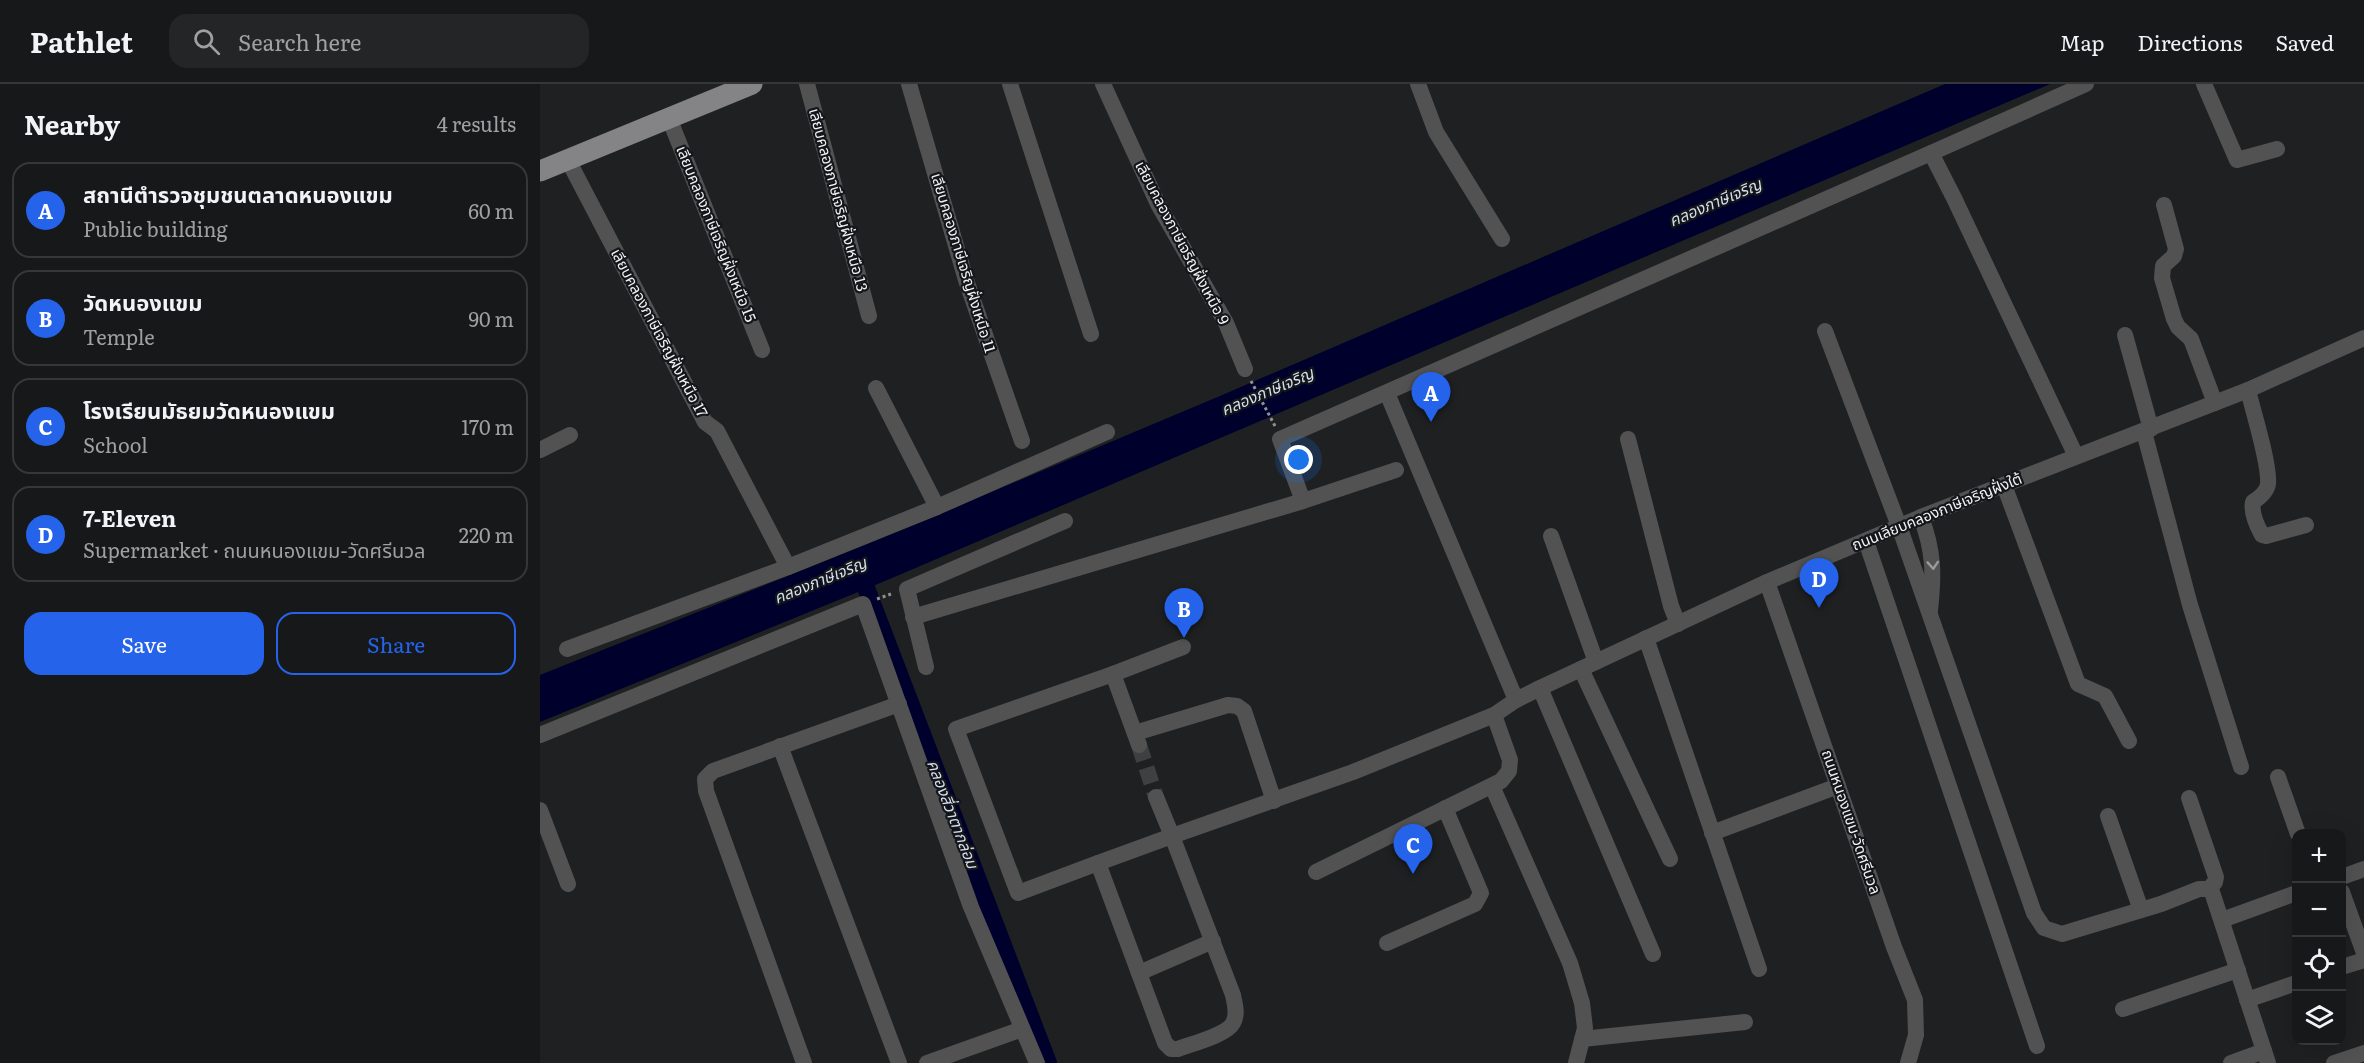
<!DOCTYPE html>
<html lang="en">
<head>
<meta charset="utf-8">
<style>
  :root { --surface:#16181a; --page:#232527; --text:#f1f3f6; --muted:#9ea0a2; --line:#353739; --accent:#2563eb }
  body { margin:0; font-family:Literata,"Noto Sans Thai",serif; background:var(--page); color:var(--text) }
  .controls { position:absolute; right:18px; bottom:18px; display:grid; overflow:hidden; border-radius:12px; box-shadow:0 6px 24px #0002 }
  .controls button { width:54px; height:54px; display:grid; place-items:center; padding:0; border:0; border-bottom:2px solid var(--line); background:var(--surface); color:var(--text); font:30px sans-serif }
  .you { position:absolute; left:759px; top:376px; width:21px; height:21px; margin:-15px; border:4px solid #fff; border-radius:50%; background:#1a73e8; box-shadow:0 0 0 9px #1a73e833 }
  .badge { display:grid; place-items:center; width:39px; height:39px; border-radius:50%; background:var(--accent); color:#fff; font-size:20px; font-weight:700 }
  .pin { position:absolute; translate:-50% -50px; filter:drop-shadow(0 2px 3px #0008) }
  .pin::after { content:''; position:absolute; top:32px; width:21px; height:18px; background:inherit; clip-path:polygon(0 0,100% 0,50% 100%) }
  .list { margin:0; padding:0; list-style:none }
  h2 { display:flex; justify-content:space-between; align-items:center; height:78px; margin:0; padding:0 24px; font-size:26px }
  h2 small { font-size:20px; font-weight:400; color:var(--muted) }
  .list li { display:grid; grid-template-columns:39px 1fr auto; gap:18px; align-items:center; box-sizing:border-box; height:96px; margin:0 12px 12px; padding:0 12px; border:2px solid var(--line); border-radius:18px }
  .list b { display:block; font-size:22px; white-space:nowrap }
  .list p { margin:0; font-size:20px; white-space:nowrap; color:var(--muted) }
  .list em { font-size:20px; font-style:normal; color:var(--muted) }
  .actions { display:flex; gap:12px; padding:18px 24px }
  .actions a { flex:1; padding:14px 0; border:2px solid var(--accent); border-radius:18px; text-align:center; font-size:21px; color:var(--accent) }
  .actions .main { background:var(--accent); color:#fff }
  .icon { flex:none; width:33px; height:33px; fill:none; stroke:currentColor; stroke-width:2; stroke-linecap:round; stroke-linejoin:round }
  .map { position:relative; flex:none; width:1824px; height:979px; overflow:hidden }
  header { display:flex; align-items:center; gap:36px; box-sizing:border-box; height:84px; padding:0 30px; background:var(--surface); border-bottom:2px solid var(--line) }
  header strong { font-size:28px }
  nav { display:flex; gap:33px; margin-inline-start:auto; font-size:21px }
  .search { width:420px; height:54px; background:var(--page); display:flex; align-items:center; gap:15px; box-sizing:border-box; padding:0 21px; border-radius:18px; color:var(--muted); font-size:22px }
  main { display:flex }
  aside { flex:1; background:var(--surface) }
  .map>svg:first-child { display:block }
  .water { fill:#00002d }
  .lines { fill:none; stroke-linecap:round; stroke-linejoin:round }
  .canal { stroke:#00002d; stroke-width:18 }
  .minor-tunnel { stroke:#3e4042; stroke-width:16; stroke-dasharray:16 8; stroke-linecap:butt }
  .path { stroke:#8f9193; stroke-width:3; stroke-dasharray:3 3; stroke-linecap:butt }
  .minor { stroke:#525253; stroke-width:16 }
  .major { stroke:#848487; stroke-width:21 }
  .oneway { stroke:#999a9b }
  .labels { text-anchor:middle; stroke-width:4.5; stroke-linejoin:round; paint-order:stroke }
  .street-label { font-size:15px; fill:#f0f2f4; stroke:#141619 }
  .water-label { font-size:16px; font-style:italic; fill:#d3deef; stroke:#141619 }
</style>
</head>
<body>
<header>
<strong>Pathlet</strong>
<div class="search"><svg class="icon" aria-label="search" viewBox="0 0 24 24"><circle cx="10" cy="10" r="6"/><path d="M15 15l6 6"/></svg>Search here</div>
<nav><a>Map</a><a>Directions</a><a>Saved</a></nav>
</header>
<main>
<aside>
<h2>Nearby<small>4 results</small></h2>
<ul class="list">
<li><span class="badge">A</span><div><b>สถานีตำรวจชุมชนตลาดหนองแขม</b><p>Public building</p></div><em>60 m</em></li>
<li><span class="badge">B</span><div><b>วัดหนองแขม</b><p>Temple</p></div><em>90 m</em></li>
<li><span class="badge">C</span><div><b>โรงเรียนมัธยมวัดหนองแขม</b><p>School</p></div><em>170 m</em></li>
<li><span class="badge">D</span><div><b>7-Eleven</b><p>Supermarket · ถนนหนองแขม-วัดศรีนวล</p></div><em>220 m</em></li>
</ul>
<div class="actions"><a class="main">Save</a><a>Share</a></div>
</aside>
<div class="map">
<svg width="1824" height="979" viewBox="0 0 1824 979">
  <rect width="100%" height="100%" fill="#1e2022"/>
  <!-- water -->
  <path class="water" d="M1405,0H1510L345,497L0,638V591L330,459L680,312Z"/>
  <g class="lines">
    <!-- canal -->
    <path class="canal" d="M318,483L508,979"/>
    <!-- minor-tunnel -->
    <path class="minor-tunnel" d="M599,661L616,713"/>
    <!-- path -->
    <g class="path">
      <path d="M711,297L735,342"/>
      <path d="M337,515L351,510"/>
    </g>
    <!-- minor -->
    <g class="minor">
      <path d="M267,0L329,232"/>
      <path d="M369,0L426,196L482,357"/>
      <path d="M470,0L551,250"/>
      <path d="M563,0L618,120L686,239L705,285"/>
      <path d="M878,0L896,48L962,155"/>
      <path d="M1664,0L1697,76L1737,65"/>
      <path d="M129,34L222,266"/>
      <path d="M1391,69L1546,0"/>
      <path d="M28,76L165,338L177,347L248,483"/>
      <path d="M1624,121L1636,165L1634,172L1623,182L1622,194L1634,235L1638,243L1651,255L1675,319"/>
      <path d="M1285,247L1359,442L1494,829L1504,844L1522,850L1621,820L1659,805H1669L1672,808L1728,979"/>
      <path d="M1585,251L1611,345"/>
      <path d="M336,304L397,423"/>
      <path d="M1708,306C1713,327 1730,381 1728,400C1727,408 1719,414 1713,418C1711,428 1717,442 1722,451L1726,452L1766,441"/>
      <path d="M847,309L976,616"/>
      <path d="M1604,348L1650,521L1701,683"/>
      <path d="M1088,355L1131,522L1138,540"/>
      <path d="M0,366L30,351"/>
      <path d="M1464,401L1538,600L1565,612L1589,657"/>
      <path d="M763,417L856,386"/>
      <path d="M1381,433C1394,468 1394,490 1390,526"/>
      <path d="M1011,452L1056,578"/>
      <path d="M1326,457L1497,962"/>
      <path d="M1227,498L1354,863L1375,916L1376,951L1368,979"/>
      <path d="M373,533L763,417L740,355L1391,69L1414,114L1536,372"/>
      <path d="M1106,554L1219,885"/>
      <path d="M27,565L248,483L397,423L567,348"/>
      <path d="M386,583L367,505L525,437"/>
      <path d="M1041,585L1130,775"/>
      <path d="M573,590L643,563"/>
      <path d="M1000,604L1113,870"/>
      <path d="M595,649L688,621L697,622L704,627L734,717"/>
      <path d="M0,651L323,520L431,823L497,979"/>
      <path d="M240,662L359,979"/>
      <path d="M1738,693L1758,750"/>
      <path d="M952,702L1030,879L1042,919L1045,944L1036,979"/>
      <path d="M616,713L632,752L813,688L954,631L976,616L1000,604L1227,498L1381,433L1708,306L1824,254"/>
      <path d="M1649,714L1676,793L1675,798L1669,805"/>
      <path d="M0,726L28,800"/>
      <path d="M1568,732L1601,826"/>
      <path d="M1172,749L1298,702"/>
      <path d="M632,752L693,911C695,920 698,931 693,939C687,951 651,960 638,965H631L625,959L558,779Z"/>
      <path d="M558,779L478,809L416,645L573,590L599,661"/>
      <path d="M776,788L961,697L969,687L970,676L954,631"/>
      <path d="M1802,793L1824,785"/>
      <path d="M1802,808L1824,869"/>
      <path d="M1682,836L1756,809"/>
      <path d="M847,859L935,820L941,809L905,724"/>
      <path d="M1802,883L1824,876"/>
      <path d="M599,889L673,857"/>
      <path d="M1707,916L1756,899"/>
      <path d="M1583,925L1698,886"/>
      <path d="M1042,955L1205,938"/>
      <path d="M264,979L166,707L165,695L173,687L359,620"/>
      <path d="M387,979L482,945"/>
      <path d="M1691,979L1724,967"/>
      <path d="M1794,979L1824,969"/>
    </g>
    <!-- major -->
    <path class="major" d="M0,87L212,0"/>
  </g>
  <!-- one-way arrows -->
  <defs><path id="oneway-chevron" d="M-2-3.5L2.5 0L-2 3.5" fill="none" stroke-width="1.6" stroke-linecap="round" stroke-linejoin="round" transform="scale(1.5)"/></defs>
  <use class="oneway" href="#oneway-chevron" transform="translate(1393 481) rotate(86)"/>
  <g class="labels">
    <!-- street labels -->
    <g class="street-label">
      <text transform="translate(298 116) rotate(75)" y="5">เลียบคลองภาษีเจริญฝั่งเหนือ 13</text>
      <text transform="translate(176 150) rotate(68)" y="5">เลียบคลองภาษีเจริญฝั่งเหนือ 15</text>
      <text transform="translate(642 159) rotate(62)" y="5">เลียบคลองภาษีเจริญฝั่งเหนือ 9</text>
      <text transform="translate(423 179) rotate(73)" y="5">เลียบคลองภาษีเจริญฝั่งเหนือ 11</text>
      <text transform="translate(119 249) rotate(62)" y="5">เลียบคลองภาษีเจริญฝั่งเหนือ 17</text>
      <text transform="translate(1397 428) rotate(-22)" y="5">ถนนเลียบคลองภาษีเจริญฝั่งใต้</text>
      <text transform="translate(1311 738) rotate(71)" y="5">ถนนหนองแขม-วัดศรีนวล</text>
    </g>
    <!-- water labels -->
    <g class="water-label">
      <text transform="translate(1175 118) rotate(-23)" y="6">คลองภาษีเจริญ</text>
      <text transform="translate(727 307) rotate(-23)" y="6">คลองภาษีเจริญ</text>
      <text transform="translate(280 496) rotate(-22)" y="6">คลองภาษีเจริญ</text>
      <text transform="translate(413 730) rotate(69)" y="6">คลองสี่วาตากล่อม</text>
    </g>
  </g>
</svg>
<div class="controls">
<button>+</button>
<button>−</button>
<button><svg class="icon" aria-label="locate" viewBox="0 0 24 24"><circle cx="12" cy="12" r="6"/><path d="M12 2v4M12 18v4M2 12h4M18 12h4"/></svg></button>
<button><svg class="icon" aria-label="layers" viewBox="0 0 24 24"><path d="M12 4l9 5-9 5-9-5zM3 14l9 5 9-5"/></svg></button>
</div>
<div class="you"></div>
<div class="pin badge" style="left:891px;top:338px">A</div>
<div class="pin badge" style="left:644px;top:554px">B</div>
<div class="pin badge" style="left:873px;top:790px">C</div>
<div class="pin badge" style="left:1279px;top:524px">D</div>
</div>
</main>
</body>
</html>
